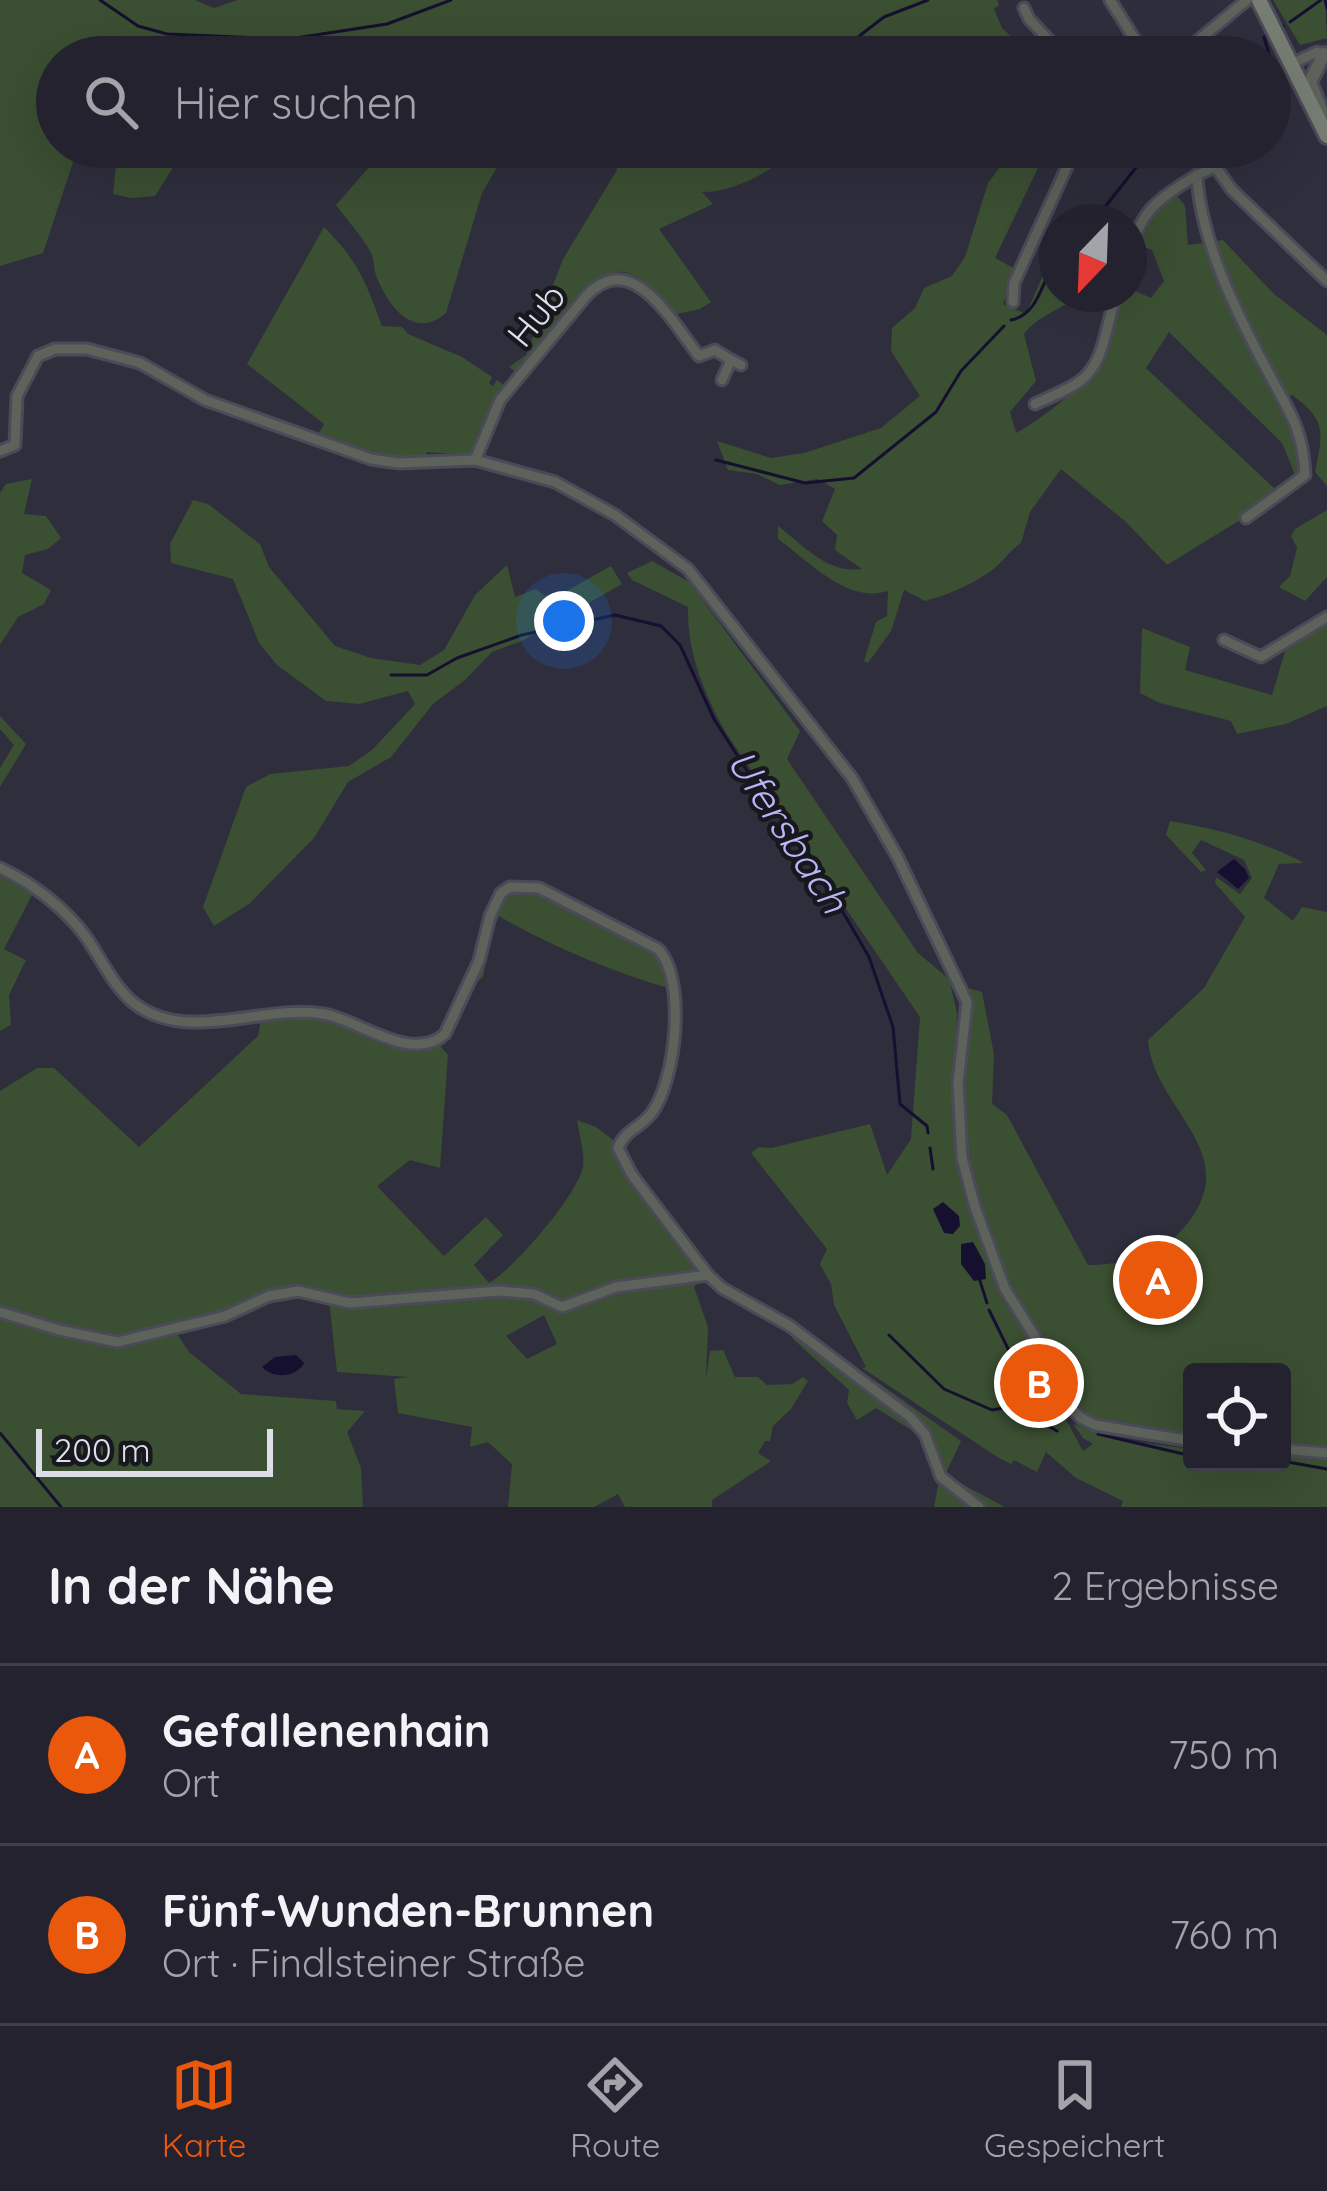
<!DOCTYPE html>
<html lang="de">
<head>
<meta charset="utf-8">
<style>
  :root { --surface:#23222e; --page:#2b2a36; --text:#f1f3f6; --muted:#a3a4aa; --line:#403f4a; --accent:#ea580c }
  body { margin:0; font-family:Quicksand,sans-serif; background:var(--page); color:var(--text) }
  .controls { position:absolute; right:36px; bottom:36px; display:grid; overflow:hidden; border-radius:12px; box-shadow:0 12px 48px #0002 }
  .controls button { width:108px; height:108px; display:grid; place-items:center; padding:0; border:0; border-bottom:3px solid var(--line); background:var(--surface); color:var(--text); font:60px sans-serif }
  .compass { position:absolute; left:1039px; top:204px; width:108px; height:108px; border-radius:50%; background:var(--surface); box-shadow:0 12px 48px #0002; rotate:203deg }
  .scale { position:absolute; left:36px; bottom:30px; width:237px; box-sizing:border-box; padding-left:12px; border:6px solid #dedee8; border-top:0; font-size:33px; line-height:42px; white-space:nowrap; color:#dedee8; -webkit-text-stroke:9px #17171e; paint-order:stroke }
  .you { position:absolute; left:564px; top:621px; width:42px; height:42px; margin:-30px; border:9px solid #fff; border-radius:50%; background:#1a73e8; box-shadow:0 0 0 18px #1a73e833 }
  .badge { display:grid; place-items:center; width:78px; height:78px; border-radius:50%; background:var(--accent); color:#fff; font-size:39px; font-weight:700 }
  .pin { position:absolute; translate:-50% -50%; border:6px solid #fff; box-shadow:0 3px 12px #0006 }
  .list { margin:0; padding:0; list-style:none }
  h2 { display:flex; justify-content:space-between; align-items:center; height:156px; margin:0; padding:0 48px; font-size:51px }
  h2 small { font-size:39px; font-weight:400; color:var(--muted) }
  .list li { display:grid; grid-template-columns:78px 1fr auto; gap:36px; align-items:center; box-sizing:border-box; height:180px; padding:0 48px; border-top:3px solid var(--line) }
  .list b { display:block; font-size:45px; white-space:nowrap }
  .list p { margin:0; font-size:39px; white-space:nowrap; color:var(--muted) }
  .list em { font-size:39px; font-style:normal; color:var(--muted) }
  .icon { flex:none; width:66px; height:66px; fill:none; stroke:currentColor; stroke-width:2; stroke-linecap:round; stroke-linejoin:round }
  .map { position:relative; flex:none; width:1327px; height:1507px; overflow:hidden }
  .search { position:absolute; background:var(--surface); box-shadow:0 12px 48px #0002; left:36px; right:36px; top:36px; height:132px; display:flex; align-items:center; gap:30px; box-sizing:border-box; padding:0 42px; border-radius:66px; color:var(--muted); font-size:45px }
  .sheet { height:516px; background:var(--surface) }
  nav { display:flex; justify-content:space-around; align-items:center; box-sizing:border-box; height:168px; border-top:3px solid var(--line); background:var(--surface); font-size:33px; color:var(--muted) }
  nav a { display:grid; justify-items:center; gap:6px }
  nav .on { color:var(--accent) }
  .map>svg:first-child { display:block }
  .green { fill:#3b4f32; fill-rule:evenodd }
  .water { fill:#151030 }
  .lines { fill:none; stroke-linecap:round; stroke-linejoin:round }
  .stream { stroke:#151030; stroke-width:3 }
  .minor-casing { stroke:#4b4a58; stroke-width:15 }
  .tertiary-casing { stroke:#4b4a58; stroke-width:18 }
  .secondary-casing { stroke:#4b4a58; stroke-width:20 }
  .minor { stroke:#5d625b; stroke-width:9 }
  .tertiary { stroke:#5d625b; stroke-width:12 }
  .secondary { stroke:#767d73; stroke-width:14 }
  .labels { text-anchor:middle; stroke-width:9; stroke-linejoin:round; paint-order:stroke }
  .street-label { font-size:36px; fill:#dedee8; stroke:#17171e }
  .water-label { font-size:39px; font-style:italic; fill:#b9b5f6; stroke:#17171e }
</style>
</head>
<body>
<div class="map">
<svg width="1327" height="1507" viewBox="0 0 1327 1507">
  <rect width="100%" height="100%" fill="#2f2e3d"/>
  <!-- green -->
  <g class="green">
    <path d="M0,0H195L214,8L238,0H997L999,5L994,9L1002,28L1033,57H57V147H78L43,253L0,266Z"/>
    <path d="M1273,0H1325L1327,38L1300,45Z"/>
    <path d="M118,147H186L155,196L131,198L113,194Z"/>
    <path d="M376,147H509L482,193L446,313C415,340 390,309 377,278C373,269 375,260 370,251C361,235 347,220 336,205L377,158Z"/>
    <path d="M621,147H801C774,169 737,192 702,192L713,204L659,229L711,302L700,309L673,315C660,301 643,276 624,272C590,267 538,349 519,374L509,367L526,355L563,259L617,170L616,157Z"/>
    <path d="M1015,147H1048L995,258L1017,270L1003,304L1026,314L1047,266L1057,259L1054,294H1082C1063,309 1038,315 1024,334L1036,381L1010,412L1016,433C1040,421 1089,382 1102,358C1113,339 1110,314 1121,294H1129V288L1151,298L1164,281L1152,250L1136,244L1150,214L1175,193L1185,206L1188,245L1223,240L1274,294L1327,335V486L1315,472C1323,433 1327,420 1292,395L1284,399L1293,414L1304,475L1298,482L1282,443L1169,332L1146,368L1276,490L1245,517L1167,565L1126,522L1061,469L1030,512L1021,543C1009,551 1002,563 991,571C971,585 948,595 925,601L904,590L891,631L868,663L864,661L876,622L887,616L888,591C847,604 810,562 778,539V526C804,546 828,574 862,569L835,550L837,535L822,521L835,489L818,479L780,485L757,474L728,470L717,441L771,458L804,453L881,428L920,396L891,351L892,328L915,308L924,288L952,276L965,257L988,183Z"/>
    <path d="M324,227C358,261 366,282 382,326L402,327L408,334L462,357L492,377L489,383L493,386L497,380L505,386L486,417L473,455L427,452L426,459C388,465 350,458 318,435L324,424L247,364Z"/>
    <path d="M32,479L24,514L46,516L61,538L48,549L25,555L22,573L51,590L44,604L18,617L0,645V493L6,484Z"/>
    <path d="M193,500L208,504L260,544L269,567L335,646L371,658L420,665L444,650L475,595L507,565L515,597L536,589L550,600L611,566L622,584L524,640L492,652L465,680L433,704L391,757L348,782L314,838L249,904L214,926L203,907L246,787L270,774L349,766L372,750L415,704L408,691L359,704L326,701L277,665L259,643L233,579L171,563L170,544Z"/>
    <path d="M1327,510V577L1305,601L1279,587L1290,576L1297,548L1291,536L1295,529Z"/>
    <path d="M652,561L689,582L800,731L787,759L918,953L949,979L957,1013L953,1132L965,1197L1004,1302L1032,1339L1049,1379L1021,1373L1011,1403L1030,1416L1037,1414L1036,1407L1050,1406L1054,1401L1059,1406L1052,1409L1055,1416L1062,1412L1083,1451L1093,1444L1083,1438L1073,1424L1136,1442L1192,1449V1462H1282V1456L1327,1460V1507H1121L1123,1501L1076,1478L1046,1452L1037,1472L1014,1460L1011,1464L999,1458L862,1368L866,1367L834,1305L831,1284L820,1264L827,1249L751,1153L759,1147L771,1148L870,1124L887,1175L911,1139L920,1017L726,733C704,692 687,654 688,607L632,580L627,573Z"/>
    <path d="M1327,617V706L1286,724L1237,734L1231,721L1160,703L1140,693L1142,628L1190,647L1185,670L1272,695L1289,638Z"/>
    <path d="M0,716L26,744L0,787V768L14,745L0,729Z"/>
    <path d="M1170,821C1218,829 1260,840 1304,863L1279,864L1264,898L1293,921L1302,907L1327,912V1448L1282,1445V1372H1192V1436L1105,1424L1079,1411V1392L1065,1369L1054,1377L1043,1344L1001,1274L967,1169L962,1091L970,1006L965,987L982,992L994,1054L992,1104L1007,1115L1088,1265C1120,1265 1158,1256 1181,1231C1251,1154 1153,1111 1148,1040L1204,988L1245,917L1215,883L1216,877L1240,894L1252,878L1244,860L1201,840L1192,853L1206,870L1201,872L1166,835Z"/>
    <path d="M0,872L33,893L4,949L26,960L9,995L11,1025L0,1031Z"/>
    <path d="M510,891L535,892L655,955L665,964L668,988C611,971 550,946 499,916L488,944L483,977L475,983C488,956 483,911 510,891Z"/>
    <path d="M321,1013L409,1044L437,1042L448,1055L440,1168L410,1160L377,1186L444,1256L486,1217L503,1235L474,1265L489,1283C513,1270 578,1194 583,1167C585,1154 579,1134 577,1120L596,1127L617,1143L632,1175L709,1274L694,1287L708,1327L706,1379L710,1351L723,1350L735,1377H758L767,1385L792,1384L803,1377L808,1381L791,1409L773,1426L770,1441H765L758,1453L771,1461L712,1500V1507H625L618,1494L594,1507H508L512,1464L488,1442L470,1447L472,1427L398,1413L394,1379L408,1377L337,1372L329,1300L300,1290L173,1328L189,1352L241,1394L336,1401L337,1409L365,1411L347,1432L361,1468L363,1507H0V1091L37,1068H54L139,1147L258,1036L262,1014ZM544,1315L557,1344L527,1359L506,1336Z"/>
    <path d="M790,1326H797L961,1441L945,1475L1005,1507H934L938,1486L944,1475L916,1433L876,1408L857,1420L847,1403L849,1390L793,1339Z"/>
  </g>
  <!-- water -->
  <g class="water">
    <path d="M1234,859L1245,869L1249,878L1238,889L1217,872Z"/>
    <path d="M943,1202L959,1216L960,1226L953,1234L944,1233L933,1209Z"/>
    <path d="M973,1242L985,1264L986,1279L974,1281L961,1264V1244Z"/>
    <path d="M296,1355L304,1363C296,1378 273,1379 262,1367L275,1357Z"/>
  </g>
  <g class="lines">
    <!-- stream -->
    <g class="stream">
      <path d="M100,0L138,26L167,34L289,39L387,24L451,0"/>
      <path d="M1325,0L1327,8"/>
      <path d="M1290,22L1321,0"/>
      <path d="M1282,26H1283"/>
      <path d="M1264,37L1269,54"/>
      <path d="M832,57L884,17L928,0"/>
      <path d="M750,162L758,147"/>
      <path d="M1093,222L1138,165"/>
      <path d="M1011,320C1040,314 1041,280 1057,259"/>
      <path d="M716,460L805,483L854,478L936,412L961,371L1004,326"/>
      <path d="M391,675H427L457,658L522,635L615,615L661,626L680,645L714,719L753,780L808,852L869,957L893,1027L900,1104L927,1126L928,1133"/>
      <path d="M930,1148L933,1169"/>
      <path d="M980,1281L987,1303"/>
      <path d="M989,1310L1016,1365L1027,1377H1045"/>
      <path d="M889,1335L944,1389L992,1410L1014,1406L1057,1431"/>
      <path d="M0,1433L61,1507"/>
      <path d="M1098,1434L1192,1456"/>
      <path d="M1282,1461L1327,1469"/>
    </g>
    <!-- minor casing -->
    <g class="minor-casing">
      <g id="minor">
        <path d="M1110,0L1146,57"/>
        <path d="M1024,8L1029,19L1065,57"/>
        <path d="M1178,57L1247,0"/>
        <path d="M1291,64L1317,52L1324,54"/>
        <path d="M1201,147L1232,190L1327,281"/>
        <path d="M1215,167L1197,175C1200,240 1237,314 1267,370C1288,410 1303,428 1305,475L1246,518"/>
        <path d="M1129,254C1142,209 1157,200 1197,175"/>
        <path d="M1013,302L1014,283L1076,147"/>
        <path d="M722,380L731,360L741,365"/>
        <path d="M1035,404C1049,397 1066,391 1079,382C1107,362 1105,323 1117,294"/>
        <path d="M0,451L15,445L17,396L38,356L55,349H87L140,363L205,400L371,459L399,463L475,460L555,482L615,515L688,569L852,778L898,858L967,1002L958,1083L962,1158L975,1207L1005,1289L1035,1337L1063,1400L1081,1418L1095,1425L1192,1441"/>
        <path d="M475,460L500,400L587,295C633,248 672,322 699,356L715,350L731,360"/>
        <path d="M1224,640L1261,657L1327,617"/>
        <path d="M0,868C32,883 65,908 86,937C100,957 115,989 135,1004C188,1044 262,1004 324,1014C359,1020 412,1064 445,1034L479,961L490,916L501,893L510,887L539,888L658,949C687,979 676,1082 651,1114C640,1128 625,1130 618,1148L632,1175L708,1275L722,1288L790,1326L910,1417L925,1434L941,1477L979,1507"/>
        <path d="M0,1312L59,1330L117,1342L225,1316L269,1296L298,1291L350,1303L498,1291L534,1294L562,1307L616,1287L708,1275"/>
        <path d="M1282,1449L1327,1453"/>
      </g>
    </g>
    <!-- tertiary casing -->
    <g class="tertiary-casing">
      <path id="tertiary" d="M1324,117L1310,82L1324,54"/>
    </g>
    <!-- secondary casing -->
    <g class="secondary-casing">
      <path id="secondary" d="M1259,0L1327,136"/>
    </g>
    <!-- minor -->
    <use href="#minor" class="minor"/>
    <!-- tertiary -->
    <use href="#tertiary" class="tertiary"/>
    <!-- secondary -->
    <use href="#secondary" class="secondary"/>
  </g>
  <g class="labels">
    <!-- street labels -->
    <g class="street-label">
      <text transform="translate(536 315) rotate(-51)" y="13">Hub</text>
    </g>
    <!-- water labels -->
    <g class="water-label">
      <text transform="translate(788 831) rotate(57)" y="14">Ufersbach</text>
    </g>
  </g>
</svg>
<div class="controls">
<button><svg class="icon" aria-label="locate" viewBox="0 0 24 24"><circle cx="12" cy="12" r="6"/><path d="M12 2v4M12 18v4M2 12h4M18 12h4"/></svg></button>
</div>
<svg class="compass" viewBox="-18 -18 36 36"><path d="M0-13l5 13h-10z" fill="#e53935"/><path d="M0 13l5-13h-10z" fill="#a3a4aa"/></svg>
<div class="scale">200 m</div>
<div class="you"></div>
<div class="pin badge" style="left:1158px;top:1280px">A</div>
<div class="pin badge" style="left:1039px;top:1383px">B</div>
<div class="search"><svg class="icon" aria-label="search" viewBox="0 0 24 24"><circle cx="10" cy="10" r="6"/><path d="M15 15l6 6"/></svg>Hier suchen</div>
</div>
<section class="sheet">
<h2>In der Nähe<small>2 Ergebnisse</small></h2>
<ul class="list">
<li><span class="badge">A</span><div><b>Gefallenenhain</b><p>Ort</p></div><em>750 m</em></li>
<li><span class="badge">B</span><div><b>Fünf-Wunden-Brunnen</b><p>Ort · Findlsteiner Straße</p></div><em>760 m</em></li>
</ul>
</section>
<nav>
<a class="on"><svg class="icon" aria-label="map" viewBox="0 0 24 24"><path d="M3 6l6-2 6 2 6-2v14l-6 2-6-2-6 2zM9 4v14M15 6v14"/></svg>Karte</a>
<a><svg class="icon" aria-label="directions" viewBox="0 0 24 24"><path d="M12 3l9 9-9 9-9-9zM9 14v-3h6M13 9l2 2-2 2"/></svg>Route</a>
<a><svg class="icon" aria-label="saved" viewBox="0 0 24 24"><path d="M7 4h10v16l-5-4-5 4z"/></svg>Gespeichert</a>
</nav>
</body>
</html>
